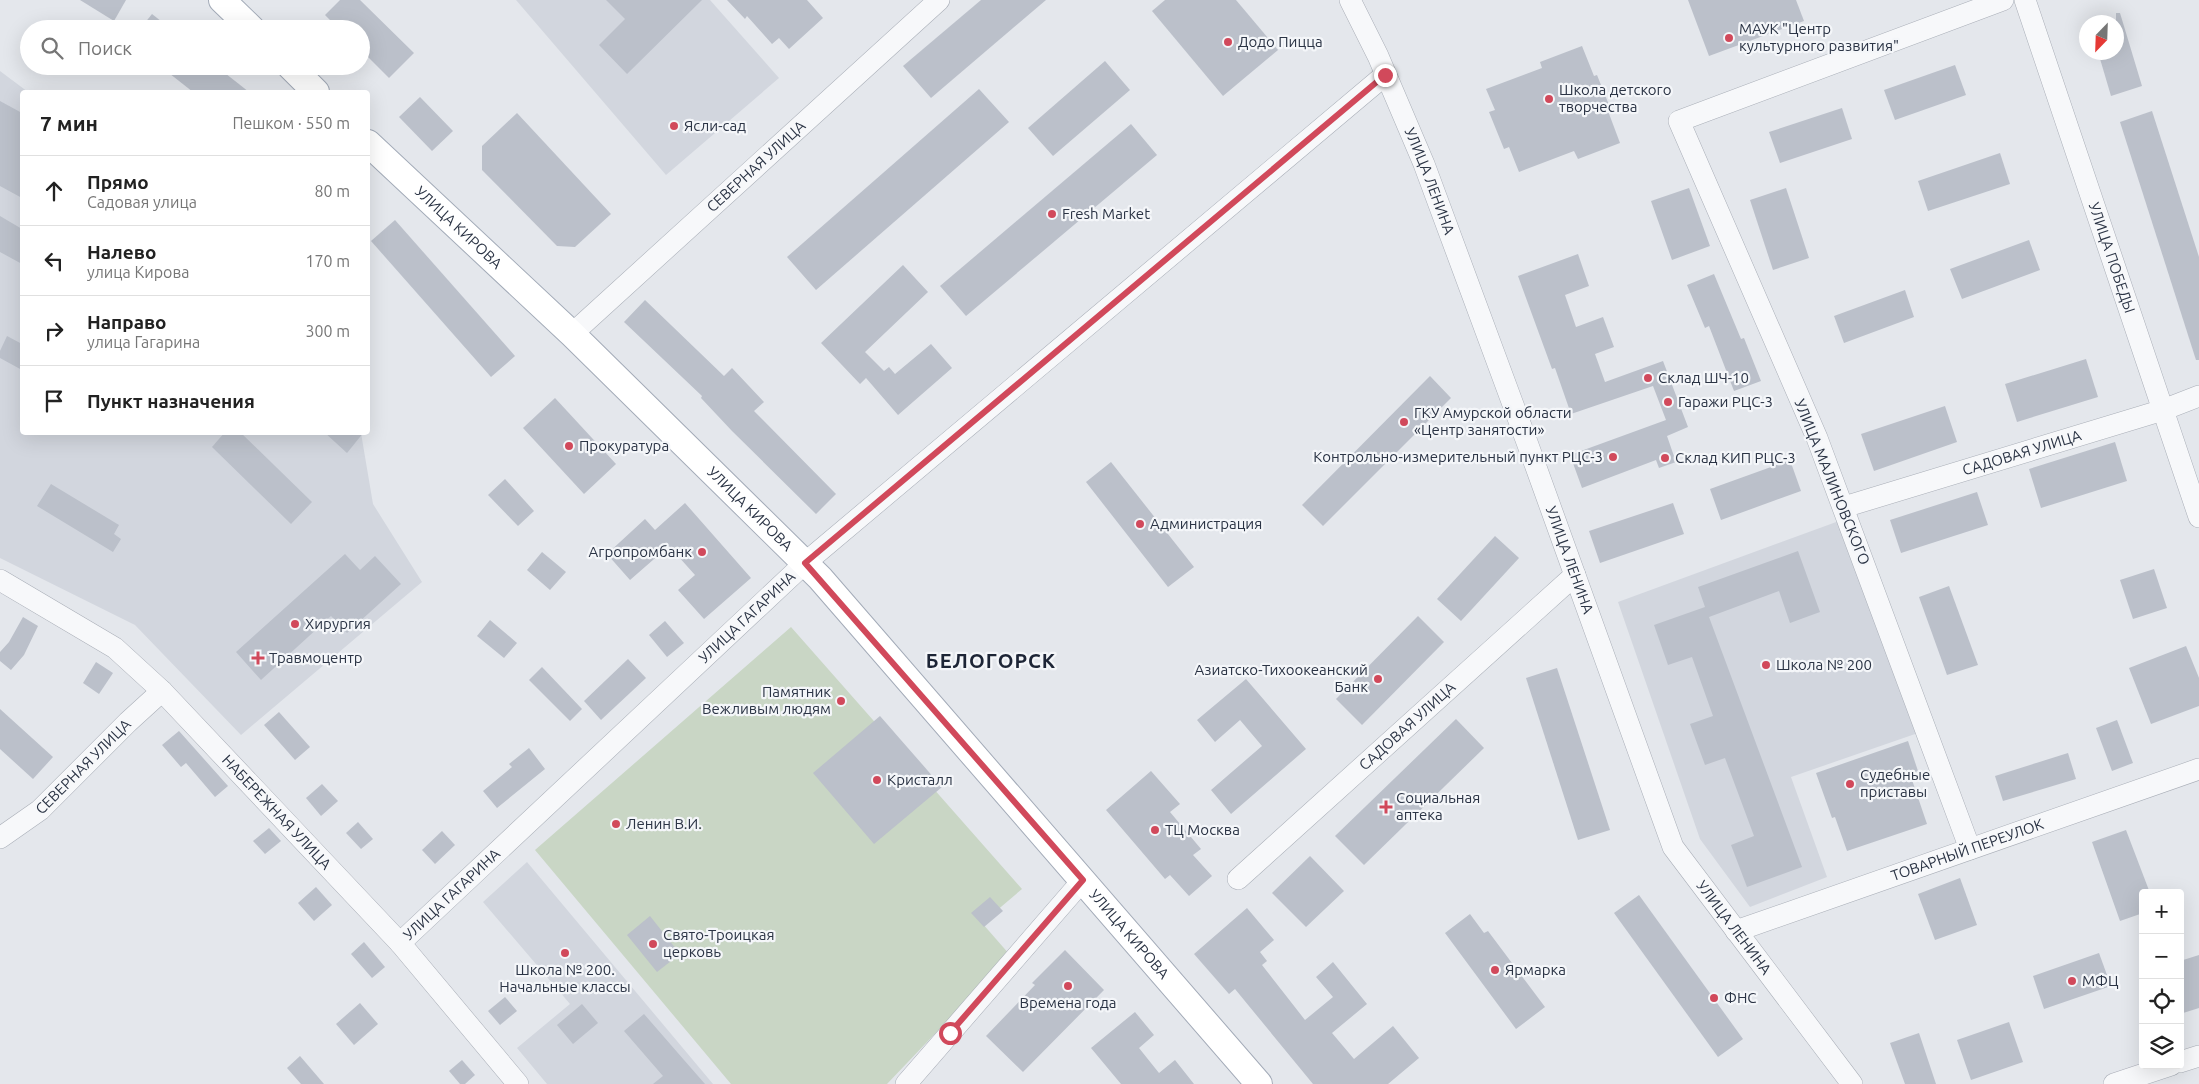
<!DOCTYPE html>
<html lang="ru">
<head>
<meta charset="utf-8">
<style>
  :root { --surface:#fff; --page:#f2f2f2; --text:#222; --muted:#767676; --line:#e0e0e0 }
  body { margin:0; font-family:Ubuntu,sans-serif; background:var(--page); color:var(--text) }
  .controls { position:absolute; right:15px; bottom:15px; display:grid; overflow:hidden; border-radius:5px; box-shadow:0 5px 20px #0002 }
  .controls button { width:45px; height:45px; display:grid; place-items:center; padding:0; border:0; border-bottom:1px solid var(--line); background:var(--surface); color:var(--text); font:25px sans-serif }
  .compass { position:absolute; left:2079px; top:15px; width:45px; height:45px; border-radius:50%; background:var(--surface); box-shadow:0 5px 20px #0002; rotate:203deg }
  .stop { position:absolute; width:15px; height:15px; margin:-11px; border:4px solid #d1495b; border-radius:50%; background:#fff }
  .stop.end { background:#d1495b; border-color:#fff; box-shadow:0 1px 5px #0008 }
  .list { margin:0; padding:0; list-style:none }
  h2 { display:flex; justify-content:space-between; align-items:center; height:65px; margin:0; padding:0 20px; font-size:21px }
  h2 small { font-size:16px; font-weight:400; color:var(--muted) }
  .list li { display:grid; grid-template-columns:32px 1fr auto; gap:15px; align-items:center; box-sizing:border-box; height:70px; padding:0 20px; border-top:1px solid var(--line) }
  .list b { display:block; font-size:19px; white-space:nowrap }
  .list p { margin:0; font-size:16px; white-space:nowrap; color:var(--muted) }
  .list em { font-size:16px; font-style:normal; color:var(--muted) }
  .icon { flex:none; width:28px; height:28px; fill:none; stroke:currentColor; stroke-width:2; stroke-linecap:round; stroke-linejoin:round }
  .map { position:relative; flex:none; width:2199px; height:1084px; overflow:hidden }
  .search { position:absolute; background:var(--surface); box-shadow:0 5px 20px #0002; left:20px; top:20px; width:350px; height:55px; display:flex; align-items:center; gap:12px; box-sizing:border-box; padding:0 18px; border-radius:28px; color:var(--muted); font-size:19px }
  .panel { position:absolute; background:var(--surface); box-shadow:0 5px 20px #0002; left:20px; top:90px; width:350px; height:345px; border-radius:5px }
  .map>svg:first-child { display:block }
  .built { fill:#d2d6de }
  .green { fill:#c9d6c5 }
  .building { fill:#bbc0ca }
  .lines { fill:none; stroke-linecap:round; stroke-linejoin:round }
  .minor-casing { stroke:#a9aeb7; stroke-width:22 }
  .major-casing { stroke:#a3abb8; stroke-width:28 }
  .minor { stroke:#f7f8fa; stroke-width:21 }
  .major { stroke:#fff; stroke-width:26 }
  .route { stroke:#d1495b; stroke-width:6 }
  .poi-dot { fill:#d1495b; stroke:#f4f6f9; stroke-width:2 }
  .labels { text-anchor:middle; stroke-width:4.5; stroke-linejoin:round; paint-order:stroke }
  .poi-label { font-size:15px; fill:#2b3445; stroke:#f4f6f9; text-anchor:start }
  .street-label { font-size:15px; fill:#2b3445; stroke:#f4f6f9 }
  .district-label { font-size:20px; font-weight:bold; letter-spacing:1px; fill:#1d2536; stroke:#f4f6f9 }
</style>
</head>
<body>
<div class="map">
<svg width="2199" height="1084" viewBox="0 0 2199 1084">
  <rect width="100%" height="100%" fill="#e4e7ec"/>
  <!-- built -->
  <g class="built">
    <path d="M516,0H710L779,78L666,175Z"/>
    <path d="M0,71L28,92H22V432L361,433L373,504L422,582L241,735L135,625L0,558Z"/>
    <path d="M1839,521L1918,733L1791,777L1827,877L1750,907L1700,839L1618,602Z"/>
    <path d="M527,862L713,1084H547L517,1048L570,1004L483,902Z"/>
  </g>
  <!-- green -->
  <path class="green" d="M791,627L1022,889L982,923L1010,955L887,1084H731L535,850Z"/>
  <!-- building -->
  <g class="building">
    <path d="M80,0H126L114,21Z"/>
    <path d="M340,0H360L414,53L389,78L361,50V29H339L325,15Z"/>
    <path d="M606,0H702L627,74L599,45L625,19Z"/>
    <path d="M727,0H807L823,18L789,49L779,38L772,44L747,16L745,19Z"/>
    <path d="M981,0H1046L931,98L903,66Z"/>
    <path d="M1165,0H1236L1278,50L1223,96L1152,11Z"/>
    <path d="M1688,0H1796L1804,21L1709,56Z"/>
    <path d="M2116,13H2120L2142,86L2111,96L2098,52H2116Z"/>
    <path d="M152,14L171,29H140Z"/>
    <path d="M1582,46L1594,76L1597,75L1611,110L1608,111L1620,143L1578,159L1574,151L1519,172L1509,147L1504,149L1489,112L1495,110L1486,89L1542,68L1540,62Z"/>
    <path d="M1105,61L1130,90L1053,156L1028,128Z"/>
    <path d="M1955,65L1966,95L1895,120L1884,90Z"/>
    <path d="M160,66H216L249,92H193Z"/>
    <path d="M979,89L1009,122L816,290L787,257Z"/>
    <path d="M420,97L453,131L432,151L399,117Z"/>
    <path d="M0,101L22,113V198L0,186Z"/>
    <path d="M1842,108L1852,139L1780,163L1769,132Z"/>
    <path d="M2152,111L2199,257V360H2196L2120,122Z"/>
    <path d="M517,113L611,214L575,247L557,246L482,170V146Z"/>
    <path d="M1131,124L1157,155L966,316L940,286Z"/>
    <path d="M2000,153L2010,184L1928,211L1918,181Z"/>
    <path d="M1689,188L1710,246L1672,260L1651,201Z"/>
    <path d="M1786,188L1809,258L1773,270L1750,200Z"/>
    <path d="M0,216L22,229V264L0,252Z"/>
    <path d="M395,220L515,356L491,377L371,241Z"/>
    <path d="M2029,240L2040,270L1962,299L1950,269Z"/>
    <path d="M1578,254L1589,286L1565,295L1576,327L1603,317L1614,347L1595,354L1605,382L1663,361L1688,427L1667,436L1676,462L1659,468L1656,460L1582,488L1570,455L1666,420L1653,386L1571,414L1555,368L1552,369L1518,276Z"/>
    <path d="M903,265L928,292L865,352L884,371L889,367L895,374L931,344L952,368L898,415L866,378L860,384L821,343Z"/>
    <path d="M1714,274L1741,339L1744,338L1761,381L1734,391L1709,326L1705,328L1687,285Z"/>
    <path d="M1905,290L1914,317L1844,343L1834,316Z"/>
    <path d="M645,300L724,376L732,368L764,402L754,411L836,494L816,514L732,431L701,398L702,396L624,322Z"/>
    <path d="M7,336L22,344V370L0,358V351Z"/>
    <path d="M2086,359L2098,397L2017,422L2005,384Z"/>
    <path d="M1430,376L1451,398L1323,526L1302,505Z"/>
    <path d="M555,398L616,464L584,494L523,428Z"/>
    <path d="M1945,406L1957,442L1874,471L1861,434Z"/>
    <path d="M225,432H240L312,502L291,524L212,447Z"/>
    <path d="M324,432H364L347,453Z"/>
    <path d="M2115,442L2127,481L2041,508L2029,469Z"/>
    <path d="M1790,460L1801,491L1721,520L1710,489Z"/>
    <path d="M1111,462L1194,567L1168,587L1086,482Z"/>
    <path d="M505,479L534,511L518,526L488,495Z"/>
    <path d="M51,484L119,525L114,534L121,539L113,552L37,506Z"/>
    <path d="M1977,492L1988,525L1901,553L1890,520Z"/>
    <path d="M685,503L751,578L704,619L678,590L695,575L669,546L630,580L607,554L645,519L655,530Z"/>
    <path d="M1673,503L1684,534L1600,563L1589,531Z"/>
    <path d="M1495,536L1519,558L1461,621L1437,599Z"/>
    <path d="M1798,551L1820,612L1790,623L1779,591L1709,617L1802,867L1747,887L1731,845L1754,836L1725,758L1705,765L1690,724L1713,716L1692,657L1668,665L1654,625L1705,607L1698,587Z"/>
    <path d="M542,552L566,572L550,590L527,570Z"/>
    <path d="M345,554L360,570L375,556L401,584L347,633L331,616L261,680L236,652Z"/>
    <path d="M2154,569L2167,608L2133,619L2120,580Z"/>
    <path d="M1949,586L1978,665L1947,675L1919,597Z"/>
    <path d="M1418,616L1444,642L1362,725L1336,699Z"/>
    <path d="M23,617L38,626L24,655L11,670L0,661V652L9,642Z"/>
    <path d="M490,620L517,643L504,658L477,636Z"/>
    <path d="M665,621L684,643L667,657L649,635Z"/>
    <path d="M2186,646L2199,678V706L2151,724L2129,668Z"/>
    <path d="M628,659L646,678L601,720L584,701Z"/>
    <path d="M96,662L113,673L99,694L83,683Z"/>
    <path d="M542,667L582,709L570,721L529,680Z"/>
    <path d="M1557,668L1610,830L1578,840L1526,678Z"/>
    <path d="M1246,679L1306,749L1231,814L1211,790L1262,746L1240,720L1215,742L1197,720Z"/>
    <path d="M0,709L53,757L33,779L0,749Z"/>
    <path d="M279,712L310,747L295,760L264,725Z"/>
    <path d="M880,716L942,787L874,844L813,773Z"/>
    <path d="M1456,719L1484,748L1364,865L1335,836Z"/>
    <path d="M2117,720L2133,763L2112,771L2096,728Z"/>
    <path d="M179,731L228,786L215,797L186,763L181,767L162,745Z"/>
    <path d="M1908,741L1918,771L1910,774L1927,824L1847,851L1835,817L1832,818L1816,773Z"/>
    <path d="M529,748L545,769L497,808L483,791L512,767L509,764Z"/>
    <path d="M2068,753L2076,779L2003,801L1995,776Z"/>
    <path d="M1151,771L1180,804L1170,812L1201,849L1193,855L1212,876L1189,896L1170,875L1165,879L1106,810Z"/>
    <path d="M322,784L338,801L321,816L306,798Z"/>
    <path d="M358,822L373,839L361,849L346,833Z"/>
    <path d="M269,828L281,841L265,854L253,841Z"/>
    <path d="M2126,830L2150,893H2143V913L2120,921L2092,842Z"/>
    <path d="M442,831L455,845L435,864L422,850Z"/>
    <path d="M1310,856L1344,891L1306,927L1272,893Z"/>
    <path d="M1960,878L1977,925L1935,940L1918,894Z"/>
    <path d="M316,887L332,905L314,921L298,903Z"/>
    <path d="M1639,895L1743,1039L1718,1057L1614,913Z"/>
    <path d="M990,897L1003,911L984,927L971,913Z"/>
    <path d="M1247,908L1274,940L1260,952L1267,961L1262,965L1305,1020L1333,997L1316,977L1333,962L1367,1004L1332,1033L1354,1059L1393,1026L1419,1058L1388,1084H1313L1235,989L1229,994L1194,954Z"/>
    <path d="M1470,914L1484,933L1488,931L1545,1007L1516,1029L1445,933Z"/>
    <path d="M650,916L680,954L657,972L627,935Z"/>
    <path d="M364,942L385,967L372,978L351,954Z"/>
    <path d="M1065,950L1104,990L1023,1072L986,1036L1035,985L1032,983Z"/>
    <path d="M2099,953L2111,986L2044,1009L2033,976Z"/>
    <path d="M2199,955V1008L2180,1014V961Z"/>
    <path d="M505,997L517,1011L500,1025L488,1011Z"/>
    <path d="M360,1003L378,1024L354,1045L336,1024Z"/>
    <path d="M582,1004L598,1023L573,1044L557,1025Z"/>
    <path d="M1135,1012L1154,1035L1139,1048L1159,1073L1175,1060L1194,1084H1121L1091,1048Z"/>
    <path d="M644,1014L684,1060L705,1084H653L663,1076L624,1031Z"/>
    <path d="M2009,1022L2023,1062L1971,1080L1957,1040Z"/>
    <path d="M1919,1033L1936,1084H1905L1890,1043Z"/>
    <path d="M300,1056L324,1084H301L287,1068Z"/>
    <path d="M462,1060L475,1075L465,1084H460L449,1071Z"/>
  </g>
  <g class="lines">
    <!-- minor casing -->
    <g class="minor-casing">
      <g id="minor">
        <path id="s1" d="M1350,0L1378,56L1424,164L1528,445L1673,847L1852,1084"/>
        <path id="s2" d="M2025,0L2199,517"/>
        <path id="s3" d="M572,334L939,0"/>
        <path id="s4" d="M1844,507L2163,410L2199,396"/>
        <path id="s5" d="M0,580L115,648L162,691L400,943L518,1084"/>
        <path id="s6" d="M0,838L40,810L128,722L162,691"/>
        <path d="M1970,849L1817,438L1679,121L2003,0"/>
        <path id="s7" d="M1238,879L1575,575"/>
        <path id="s8" d="M1736,931L2199,769"/>
        <path id="s9" d="M400,943L805,563L1385,75"/>
        <path d="M2180,1062L2199,1056"/>
        <path d="M906,1084L1083,880"/>
        <path d="M2114,1084L2171,1065"/>
      </g>
    </g>
    <!-- major casing -->
    <g class="major-casing">
      <g id="major">
        <path d="M222,0L252,29"/>
        <path d="M290,66L316,92"/>
        <path id="s10" d="M368,143L572,334L820,578L1259,1084"/>
      </g>
    </g>
    <!-- minor -->
    <use href="#minor" class="minor"/>
    <!-- major -->
    <use href="#major" class="major"/>
  </g>
  <g class="lines">
    <!-- route -->
    <path class="route" d="M950,1033L1083,880L805,563L1385,75"/>
  </g>
  <!-- markers -->
  <g class="poi-dot">
    <circle cx="1729" cy="38" r="5"/>
    <circle cx="1228" cy="42" r="5"/>
    <circle cx="1549" cy="99" r="5"/>
    <circle cx="674" cy="126" r="5"/>
    <circle cx="1052" cy="214" r="5"/>
    <circle cx="1648" cy="378" r="5"/>
    <circle cx="1668" cy="402" r="5"/>
    <circle cx="1404" cy="422" r="5"/>
    <circle cx="569" cy="446" r="5"/>
    <circle cx="1613" cy="457" r="5"/>
    <circle cx="1665" cy="458" r="5"/>
    <circle cx="1140" cy="524" r="5"/>
    <circle cx="702" cy="552" r="5"/>
    <circle cx="295" cy="624" r="5"/>
    <path d="M255.5 650.5h5v5h5v5h-5v5h-5v-5h-5v-5h5z"/>
    <circle cx="1766" cy="665" r="5"/>
    <circle cx="1378" cy="679" r="5"/>
    <circle cx="841" cy="701" r="5"/>
    <circle cx="877" cy="780" r="5"/>
    <circle cx="1850" cy="784" r="5"/>
    <path d="M1383.5 799.5h5v5h5v5h-5v5h-5v-5h-5v-5h5z"/>
    <circle cx="616" cy="824" r="5"/>
    <circle cx="1155" cy="830" r="5"/>
    <circle cx="653" cy="944" r="5"/>
    <circle cx="565" cy="953" r="5"/>
    <circle cx="1495" cy="970" r="5"/>
    <circle cx="2072" cy="981" r="5"/>
    <circle cx="1068" cy="986" r="5"/>
    <circle cx="1714" cy="998" r="5"/>
  </g>
  <g class="labels">
    <!-- poi labels -->
    <g class="poi-label">
      <text x="1739" y="34">МАУК "Центр<tspan x="1739" dy="17">культурного развития"</tspan></text>
      <text x="1238" y="47">Додо Пицца</text>
      <text x="1559" y="95">Школа детского<tspan x="1559" dy="17">творчества</tspan></text>
      <text x="684" y="131">Ясли-сад</text>
      <text x="1062" y="219">Fresh Market</text>
      <text x="1658" y="383">Склад ШЧ-10</text>
      <text x="1678" y="407">Гаражи РЦС-3</text>
      <text x="1414" y="418">ГКУ Амурской области<tspan x="1414" dy="17">«Центр занятости»</tspan></text>
      <text x="579" y="451">Прокуратура</text>
      <text x="1603" y="462" text-anchor="end">Контрольно-измерительный пункт РЦС-3</text>
      <text x="1675" y="463">Склад КИП РЦС-3</text>
      <text x="1150" y="529">Администрация</text>
      <text x="692" y="557" text-anchor="end">Агропромбанк</text>
      <text x="305" y="629">Хирургия</text>
      <text x="269" y="663">Травмоцентр</text>
      <text x="1776" y="670">Школа № 200</text>
      <text x="1368" y="675" text-anchor="end">Азиатско-Тихоокеанский<tspan x="1368" dy="17">Банк</tspan></text>
      <text x="831" y="697" text-anchor="end">Памятник<tspan x="831" dy="17">Вежливым людям</tspan></text>
      <text x="1860" y="780">Судебные<tspan x="1860" dy="17">приставы</tspan></text>
      <text x="887" y="785">Кристалл</text>
      <text x="1396" y="803">Социальная<tspan x="1396" dy="17">аптека</tspan></text>
      <text x="626" y="829">Ленин В.И.</text>
      <text x="1165" y="835">ТЦ Москва</text>
      <text x="663" y="940">Свято-Троицкая<tspan x="663" dy="17">церковь</tspan></text>
      <text x="565" y="975" text-anchor="middle">Школа № 200.<tspan x="565" dy="17">Начальные классы</tspan></text>
      <text x="1505" y="975">Ярмарка</text>
      <text x="2082" y="986">МФЦ</text>
      <text x="1724" y="1003">ФНС</text>
      <text x="1068" y="1008" text-anchor="middle">Времена года</text>
    </g>
    <!-- street labels -->
    <g class="street-label">
      <text dy="5" stroke="none"><textPath href="#s3" startOffset="249">СЕВЕРНАЯ УЛИЦА</textPath></text>
      <text dy="5" stroke="none"><textPath href="#s1" startOffset="198">УЛИЦА ЛЕНИНА</textPath></text>
      <text dy="5" stroke="none"><textPath href="#s10" startOffset="124">УЛИЦА КИРОВА</textPath></text>
      <text dy="5" stroke="none"><textPath href="#s2" startOffset="272">УЛИЦА ПОБЕДЫ</textPath></text>
      <text dy="5" stroke="none"><textPath href="#s4" startOffset="186">САДОВАЯ УЛИЦА</textPath></text>
      <text transform="translate(1832 482) rotate(68)" y="5">УЛИЦА МАЛИНОВСКОГО</text>
      <text dy="5" stroke="none"><textPath href="#s10" startOffset="529">УЛИЦА КИРОВА</textPath></text>
      <text dy="5" stroke="none"><textPath href="#s1" startOffset="602">УЛИЦА ЛЕНИНА</textPath></text>
      <text dy="5" stroke="none"><textPath href="#s9" startOffset="476">УЛИЦА ГАГАРИНА</textPath></text>
      <text dy="5" stroke="none"><textPath href="#s7" startOffset="228">САДОВАЯ УЛИЦА</textPath></text>
      <text dy="5" stroke="none"><textPath href="#s6" startOffset="110">СЕВЕРНАЯ УЛИЦА</textPath></text>
      <text dy="5" stroke="none"><textPath href="#s5" startOffset="364">НАБЕРЕЖНАЯ УЛИЦА</textPath></text>
      <text dy="5" stroke="none"><textPath href="#s8" startOffset="245">ТОВАРНЫЙ ПЕРЕУЛОК</textPath></text>
      <text dy="5" stroke="none"><textPath href="#s9" startOffset="71">УЛИЦА ГАГАРИНА</textPath></text>
      <text dy="5" stroke="none"><textPath href="#s1" startOffset="1008">УЛИЦА ЛЕНИНА</textPath></text>
      <text dy="5" stroke="none"><textPath href="#s10" startOffset="1099">УЛИЦА КИРОВА</textPath></text>
    </g>
    <!-- district labels -->
    <g class="district-label">
      <text x="991" y="668">БЕЛОГОРСК</text>
    </g>
  </g>
</svg>
<div class="controls">
<button>+</button>
<button>−</button>
<button><svg class="icon" aria-label="locate" viewBox="0 0 24 24"><circle cx="12" cy="12" r="6"/><path d="M12 2v4M12 18v4M2 12h4M18 12h4"/></svg></button>
<button><svg class="icon" aria-label="layers" viewBox="0 0 24 24"><path d="M12 4l9 5-9 5-9-5zM3 14l9 5 9-5"/></svg></button>
</div>
<svg class="compass" viewBox="-18 -18 36 36"><path d="M0-13l5 13h-10z" fill="#e53935"/><path d="M0 13l5-13h-10z" fill="#767676"/></svg>
<div class="stop" style="left:950px;top:1033px"></div>
<div class="stop end" style="left:1385px;top:75px"></div>
<div class="search"><svg class="icon" aria-label="search" viewBox="0 0 24 24"><circle cx="10" cy="10" r="6"/><path d="M15 15l6 6"/></svg>Поиск</div>
<section class="panel">
<h2>7 мин<small>Пешком · 550 m</small></h2>
<ul class="list">
<li><svg class="icon" aria-label="ahead" viewBox="0 0 24 24"><path d="M12 20V5M6 11l6-6 6 6"/></svg><div><b>Прямо</b><p>Садовая улица</p></div><em>80 m</em></li>
<li><svg class="icon" aria-label="left" viewBox="0 0 24 24"><path d="M17 20v-9H6M10 6l-5 5 5 5"/></svg><div><b>Налево</b><p>улица Кирова</p></div><em>170 m</em></li>
<li><svg class="icon" aria-label="right" viewBox="0 0 24 24"><path d="M7 20v-9h11M14 6l5 5-5 5"/></svg><div><b>Направо</b><p>улица Гагарина</p></div><em>300 m</em></li>
<li><svg class="icon" aria-label="arrive" viewBox="0 0 24 24"><path d="M6 21V4h12l-3 4 3 4H6"/></svg><div><b>Пункт назначения</b></div></li>
</ul>
</section>
</div>
</body>
</html>
